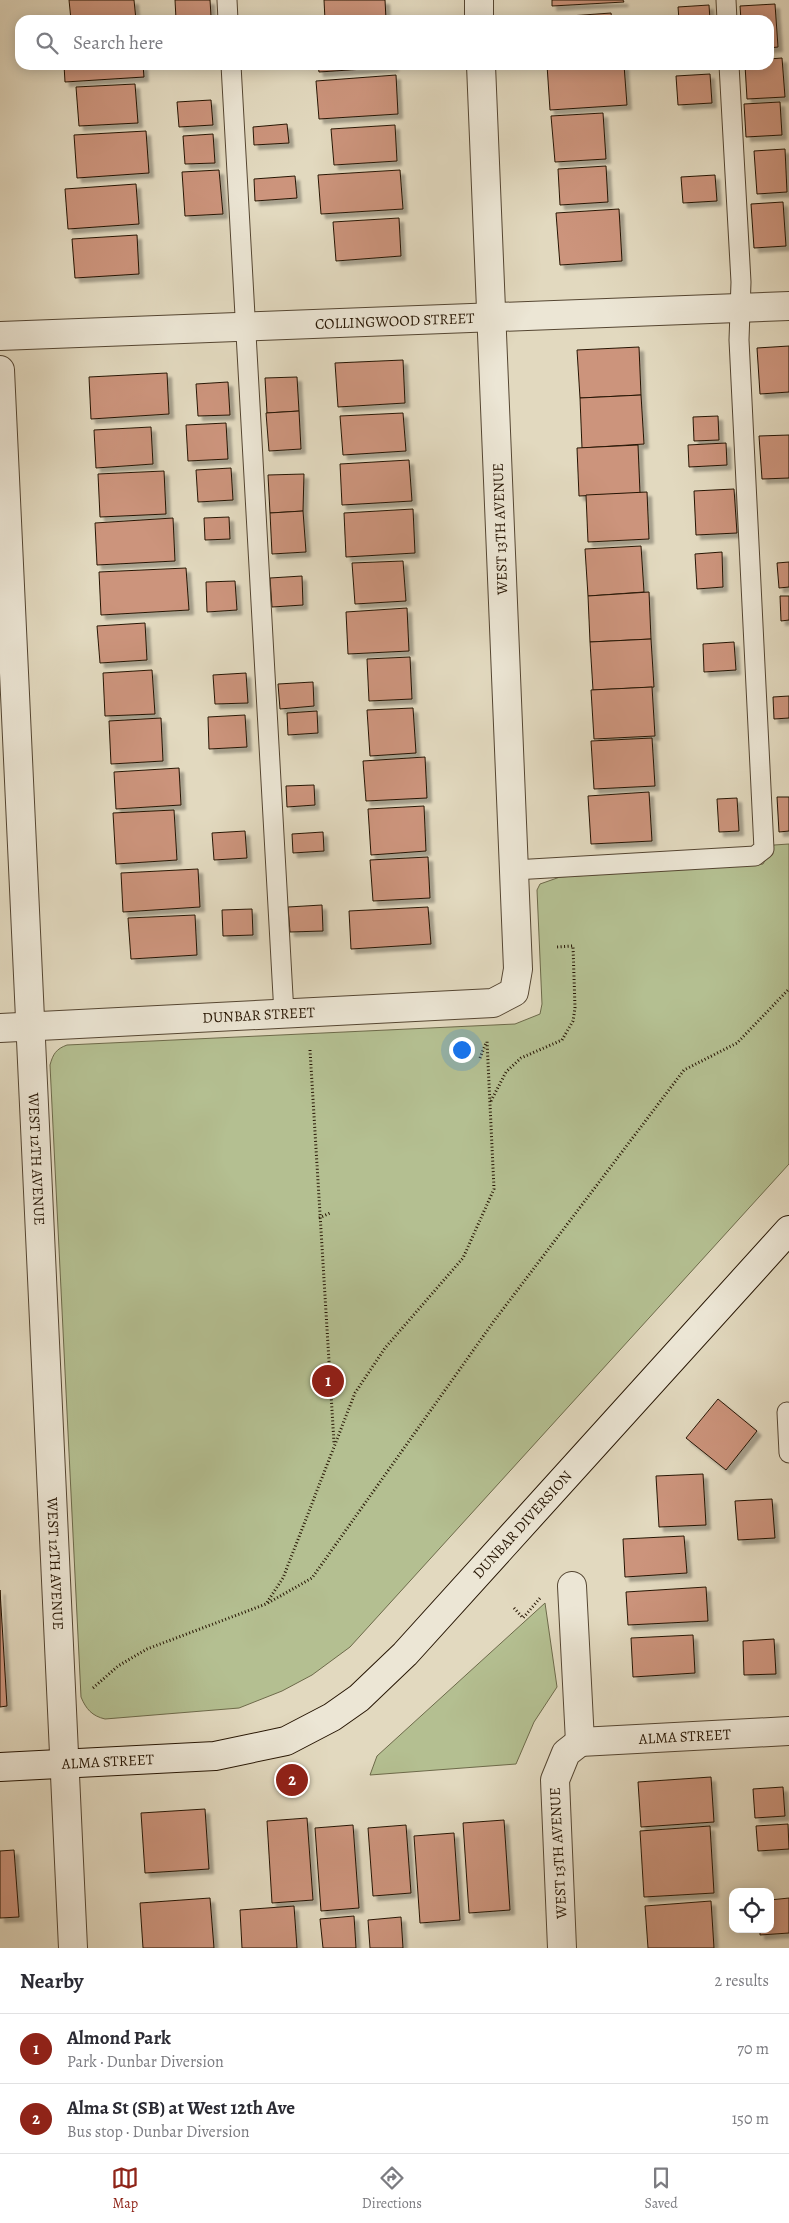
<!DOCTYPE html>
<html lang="en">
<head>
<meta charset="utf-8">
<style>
  :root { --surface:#fff; --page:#f2f2f3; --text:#2b2b33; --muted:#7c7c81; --line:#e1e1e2; --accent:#8f2418 }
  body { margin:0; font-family:Alegreya,serif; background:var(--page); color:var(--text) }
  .controls { position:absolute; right:15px; bottom:15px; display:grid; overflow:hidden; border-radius:10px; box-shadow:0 2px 12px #0003 }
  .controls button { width:45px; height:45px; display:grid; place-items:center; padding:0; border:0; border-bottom:1px solid var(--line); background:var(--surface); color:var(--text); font:25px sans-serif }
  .you { position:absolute; left:461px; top:1049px; width:18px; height:18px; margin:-12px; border:4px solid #fff; border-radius:50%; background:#1a73e8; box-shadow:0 0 0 8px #1a73e833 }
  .badge { display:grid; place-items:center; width:32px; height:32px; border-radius:50%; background:var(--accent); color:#fff; font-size:16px; font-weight:700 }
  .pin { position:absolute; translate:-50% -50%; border:2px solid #fff; box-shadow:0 1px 5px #0006 }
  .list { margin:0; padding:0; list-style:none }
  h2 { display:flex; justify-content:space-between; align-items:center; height:65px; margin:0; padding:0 20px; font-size:21px }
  h2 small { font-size:16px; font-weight:400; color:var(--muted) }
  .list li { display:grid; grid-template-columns:32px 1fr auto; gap:15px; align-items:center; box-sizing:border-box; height:70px; padding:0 20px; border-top:1px solid var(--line) }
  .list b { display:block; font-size:19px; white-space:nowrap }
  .list p { margin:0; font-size:16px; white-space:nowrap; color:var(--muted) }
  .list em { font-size:16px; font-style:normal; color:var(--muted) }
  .icon { flex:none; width:28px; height:28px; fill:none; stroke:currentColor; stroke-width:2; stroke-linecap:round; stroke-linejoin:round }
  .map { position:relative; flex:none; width:789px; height:1948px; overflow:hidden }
  .search { position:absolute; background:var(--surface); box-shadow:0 2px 12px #0003; left:15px; right:15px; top:15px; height:55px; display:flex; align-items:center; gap:12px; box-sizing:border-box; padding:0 18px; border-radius:15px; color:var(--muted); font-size:19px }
  .sheet { height:205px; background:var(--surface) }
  nav { display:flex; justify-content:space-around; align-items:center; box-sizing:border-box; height:70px; border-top:1px solid var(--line); background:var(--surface); font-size:14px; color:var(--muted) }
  nav a { display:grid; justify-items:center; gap:2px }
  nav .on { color:var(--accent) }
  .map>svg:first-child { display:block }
  .green { fill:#b4bf91; stroke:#6d6a4a }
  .building { fill:#cc947c; stroke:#261503; filter:url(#shadow) }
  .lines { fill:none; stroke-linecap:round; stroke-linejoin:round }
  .lane-casing { stroke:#554632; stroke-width:21 }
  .street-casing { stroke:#554632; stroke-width:30 }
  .secondary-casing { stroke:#261503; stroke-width:30 }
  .path { stroke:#261503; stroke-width:3; stroke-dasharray:1 2.5; stroke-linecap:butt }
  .lane { stroke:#ece6d5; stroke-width:19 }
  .street { stroke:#ece6d5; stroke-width:28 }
  .secondary { stroke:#ece6d5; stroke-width:28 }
  .labels { text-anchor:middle; stroke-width:4; stroke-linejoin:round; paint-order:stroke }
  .street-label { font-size:15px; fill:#261503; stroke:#ece6d5 }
</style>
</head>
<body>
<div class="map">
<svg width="789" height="1948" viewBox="0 0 789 1948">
  <defs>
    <filter id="shadow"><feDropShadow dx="4.5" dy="4.5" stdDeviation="1" flood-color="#0004"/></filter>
  </defs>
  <rect width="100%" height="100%" fill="#e2d9bf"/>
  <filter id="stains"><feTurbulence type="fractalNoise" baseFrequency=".004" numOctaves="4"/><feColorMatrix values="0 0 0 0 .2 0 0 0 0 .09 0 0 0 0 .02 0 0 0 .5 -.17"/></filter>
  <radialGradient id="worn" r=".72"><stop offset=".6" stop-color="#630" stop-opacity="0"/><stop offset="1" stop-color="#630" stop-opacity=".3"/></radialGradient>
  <!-- green -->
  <g class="green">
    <path d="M789,844V1164L350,1647L312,1675L282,1691L239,1708L105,1719C92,1716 86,1709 81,1697L50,1065C53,1054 56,1049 67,1045L515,1024L540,1014L542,1004L537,890L540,884L560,877L763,864L774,845Z"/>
    <path d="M545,1603L557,1687L534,1722L516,1764L370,1775L377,1756Z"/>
  </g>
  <!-- building -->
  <g class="building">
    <path d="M69,0H134L136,20H71Z"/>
    <path d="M175,0H210L211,16L176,19Z"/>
    <path d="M324,0H385L386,19L325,20Z"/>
    <path d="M552,0H623L624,2L552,6Z"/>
    <path d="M775,4L778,47L769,48V20H741L740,6Z"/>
    <path d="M709,5L710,20H679L678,7Z"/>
    <path d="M611,13L612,20H542V18Z"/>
    <path d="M782,58L785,97L747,99L745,65H769V59Z"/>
    <path d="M64,65H143L144,77L65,82Z"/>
    <path d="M318,65H394V67L319,72Z"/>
    <path d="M547,65H624L627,105L550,110Z"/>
    <path d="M710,74L712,103L678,105L676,76Z"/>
    <path d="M396,75L398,114L319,119L316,81Z"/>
    <path d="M135,84L138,123L79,126L76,87Z"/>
    <path d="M211,100L213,125L179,127L177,102Z"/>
    <path d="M780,102L782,135L746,137L744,104Z"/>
    <path d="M603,113L606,159L555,162L551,116Z"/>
    <path d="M287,124L289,143L254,145L253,127Z"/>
    <path d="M395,125L397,161L334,165L331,129Z"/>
    <path d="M146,131L149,173L77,178L74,135Z"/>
    <path d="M213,134L215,163L185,164L183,136Z"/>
    <path d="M785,149L787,192L757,194L754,151Z"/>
    <path d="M606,166L608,202L560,205L558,169Z"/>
    <path d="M219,170L223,214L185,216L182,172Z"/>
    <path d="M400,170L403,209L321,214L318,175Z"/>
    <path d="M715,175L717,201L683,203L681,177Z"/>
    <path d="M295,176L297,198L255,201L254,179Z"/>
    <path d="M136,184L139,224L68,229L65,189Z"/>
    <path d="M783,202L786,246L754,248L751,204Z"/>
    <path d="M619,209L622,261L560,265L556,213Z"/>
    <path d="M399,218L401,256L336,261L333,222Z"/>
    <path d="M137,235L139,274L75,278L72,239Z"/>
    <path d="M789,346V392L760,394L757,348Z"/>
    <path d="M639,347L641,395L580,398L577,350Z"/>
    <path d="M403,360L405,403L338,407L335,363Z"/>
    <path d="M167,373L169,414L91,419L89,377Z"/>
    <path d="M297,377L299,411L267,413L265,378Z"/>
    <path d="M228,382L230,415L198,416L196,384Z"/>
    <path d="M641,395L644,444L582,448L580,398Z"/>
    <path d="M299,411L301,449L269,451L266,413Z"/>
    <path d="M403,413L406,451L343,455L340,416Z"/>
    <path d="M718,416L719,440L694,441L693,417Z"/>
    <path d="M226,423L228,459L188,461L186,425Z"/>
    <path d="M151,427L153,464L96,468L94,430Z"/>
    <path d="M789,435V478L762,479L759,436Z"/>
    <path d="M726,443L727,465L689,467L688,445Z"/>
    <path d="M638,445L640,493L579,496L577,448Z"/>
    <path d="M409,460L412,501L342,505L340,464Z"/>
    <path d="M231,468L233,500L198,502L196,470Z"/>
    <path d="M164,471L166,514L100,517L98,474Z"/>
    <path d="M304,474L303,511L270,513L268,475Z"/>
    <path d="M734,489L737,533L696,535L694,491Z"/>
    <path d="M647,492L649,539L588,542L586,495Z"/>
    <path d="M413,509L415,553L346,557L344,513Z"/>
    <path d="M303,511L306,552L272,554L270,513Z"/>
    <path d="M229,517L230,539L205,540L204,518Z"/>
    <path d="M173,518L175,561L97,565L95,523Z"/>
    <path d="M641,546L644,592L588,596L585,549Z"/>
    <path d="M722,552L723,587L697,589L695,554Z"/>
    <path d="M403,561L406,601L355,604L352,563Z"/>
    <path d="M789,562V587L779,588L777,563Z"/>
    <path d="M186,568L189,610L101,615L99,572Z"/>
    <path d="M302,576L303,605L272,607L270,578Z"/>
    <path d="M235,581L237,610L207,612L206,582Z"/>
    <path d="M649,592L651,639L590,642L588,596Z"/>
    <path d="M780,596H789V620L781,621Z"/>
    <path d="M407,608L409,651L348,654L346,612Z"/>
    <path d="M145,623L147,660L100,663L97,626Z"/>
    <path d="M651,639L654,687L593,690L590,642Z"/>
    <path d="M734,642L736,670L704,672L703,644Z"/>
    <path d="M410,657L412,699L369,701L367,659Z"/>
    <path d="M152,670L155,714L105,716L103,673Z"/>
    <path d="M246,673L248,703L215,704L213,675Z"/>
    <path d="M313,682L314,706L280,709L278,684Z"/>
    <path d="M652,687L655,736L594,739L591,690Z"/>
    <path d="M789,696V718L774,719L773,697Z"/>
    <path d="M413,708L416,753L370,756L367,710Z"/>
    <path d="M317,711L318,733L288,735L287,713Z"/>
    <path d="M245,715L247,747L209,749L208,717Z"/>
    <path d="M161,718L163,761L111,764L109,721Z"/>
    <path d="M652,738L655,786L594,789L591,741Z"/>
    <path d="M425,757L427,798L366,801L363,761Z"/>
    <path d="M179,768L181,805L116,809L114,772Z"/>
    <path d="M314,785L315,805L287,807L286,786Z"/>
    <path d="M649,792L652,841L591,844L588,796Z"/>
    <path d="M777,797H789V831L779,832Z"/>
    <path d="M737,798L739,831L719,832L717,799Z"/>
    <path d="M424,806L426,851L371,855L368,809Z"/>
    <path d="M174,810L177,860L116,864L113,813Z"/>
    <path d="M245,831L247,858L214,860L212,833Z"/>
    <path d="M323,832L324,851L293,853L292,834Z"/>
    <path d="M428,857L430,898L373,901L370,860Z"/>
    <path d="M198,869L200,907L123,912L121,873Z"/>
    <path d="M322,905L323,931L290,932L288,907Z"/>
    <path d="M428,907L431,944L351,949L349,911Z"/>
    <path d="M252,909L253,935L223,936L222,910Z"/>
    <path d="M195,915L197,955L131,959L128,918Z"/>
    <path d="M718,1399L757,1431L726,1470L686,1438Z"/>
    <path d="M703,1474L706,1525L659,1527L656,1476Z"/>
    <path d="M772,1499L775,1538L738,1540L735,1501Z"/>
    <path d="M684,1536L687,1573L625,1577L623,1539Z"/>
    <path d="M706,1587L708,1621L628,1625L626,1592Z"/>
    <path d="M0,1590L7,1706L0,1707Z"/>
    <path d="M693,1635L695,1673L633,1677L631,1638Z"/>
    <path d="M774,1639L776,1674L744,1675L743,1641Z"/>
    <path d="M711,1777L714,1822L641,1827L638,1782Z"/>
    <path d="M783,1787L785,1816L755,1818L753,1789Z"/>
    <path d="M205,1809L209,1869L145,1873L141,1813Z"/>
    <path d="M307,1818L313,1900L272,1903L267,1821Z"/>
    <path d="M504,1820L510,1910L469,1913L463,1823Z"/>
    <path d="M788,1824L789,1849L758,1851L756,1826Z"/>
    <path d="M353,1825L359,1908L321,1911L315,1828Z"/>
    <path d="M406,1825L411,1893L373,1896L368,1828Z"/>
    <path d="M710,1826L714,1893L644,1897L640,1831Z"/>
    <path d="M454,1833L460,1920L420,1923L414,1836Z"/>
    <path d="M14,1850L19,1917L0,1918V1851Z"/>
    <path d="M210,1898L214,1948H143L140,1903Z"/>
    <path d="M789,1898V1933L760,1935V1929H770V1900Z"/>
    <path d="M711,1901L714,1948H648L645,1906Z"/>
    <path d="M294,1906L297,1948H242L240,1910Z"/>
    <path d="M354,1916L356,1948H323L320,1919Z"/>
    <path d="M401,1917L403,1948H370L368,1920Z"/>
  </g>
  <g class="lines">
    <!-- lane casing -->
    <g class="lane-casing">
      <g id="lane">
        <path d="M227,0L228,20"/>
        <path d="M726,0L727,20"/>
        <path d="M231,65L284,1014"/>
        <path d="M514,870L755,856L764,849L739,340L741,282L729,65"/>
        <path d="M787,1412L789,1453"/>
      </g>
    </g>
    <!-- street casing -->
    <g class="street-casing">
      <g id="street">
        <path d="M479,0V20"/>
        <path id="s1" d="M0,336L789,306"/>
        <path id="s2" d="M0,370L73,1948"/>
        <path id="s3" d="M0,1028L493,1003L514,992L518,969L481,65"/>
        <path d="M572,1586L580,1742"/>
        <path id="s4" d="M580,1742L789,1731"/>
        <path d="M562,1948L555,1780L566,1753L580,1742"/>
      </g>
    </g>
    <!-- secondary casing -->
    <g class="secondary-casing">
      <g id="secondary">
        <path id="s5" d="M0,1767L215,1756L286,1741L332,1717L359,1698L405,1654L789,1230"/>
      </g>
    </g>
    <!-- path -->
    <g class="path">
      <path d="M310,1050L334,1443"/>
      <path d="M480,1058L486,1043"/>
      <path d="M491,1101L506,1072L521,1058L562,1040L573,1021L575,1008L573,946L556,947"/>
      <path d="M319,1218L330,1213"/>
      <path d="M268,1603L312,1578L494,1321L684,1070L737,1043L789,989"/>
      <path d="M514,1608L523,1618L541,1597"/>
      <path d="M93,1688L118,1666L147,1649L266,1604L283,1578L355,1393L385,1348L463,1258L494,1189L487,1041"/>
    </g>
    <!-- lane -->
    <use href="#lane" class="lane"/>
    <!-- street -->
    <use href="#street" class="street"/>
    <!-- secondary -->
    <use href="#secondary" class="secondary"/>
  </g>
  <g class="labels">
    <!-- street labels -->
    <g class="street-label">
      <text dy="5" stroke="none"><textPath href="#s1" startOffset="395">COLLINGWOOD STREET</textPath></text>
      <text transform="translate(500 529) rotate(-92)" y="5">WEST 13TH AVENUE</text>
      <text dy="5" stroke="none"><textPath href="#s3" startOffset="259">DUNBAR STREET</textPath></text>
      <text dy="5" stroke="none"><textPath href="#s2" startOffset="790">WEST 12TH AVENUE</textPath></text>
      <text dy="5" stroke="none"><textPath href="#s5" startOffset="611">DUNBAR DIVERSION</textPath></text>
      <text dy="5" stroke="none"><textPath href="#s2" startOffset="1195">WEST 12TH AVENUE</textPath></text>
      <text dy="5" stroke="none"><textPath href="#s4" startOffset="105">ALMA STREET</textPath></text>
      <text dy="5" stroke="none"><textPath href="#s5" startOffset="108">ALMA STREET</textPath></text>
      <text transform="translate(558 1853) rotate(-93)" y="5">WEST 13TH AVENUE</text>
    </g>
  </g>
  <rect width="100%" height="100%" filter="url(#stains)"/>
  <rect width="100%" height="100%" fill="url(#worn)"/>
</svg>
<div class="controls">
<button><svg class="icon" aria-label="locate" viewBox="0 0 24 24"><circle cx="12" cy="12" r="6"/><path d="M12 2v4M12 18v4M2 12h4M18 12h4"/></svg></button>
</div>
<div class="you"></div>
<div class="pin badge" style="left:328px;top:1381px">1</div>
<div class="pin badge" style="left:292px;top:1780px">2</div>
<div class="search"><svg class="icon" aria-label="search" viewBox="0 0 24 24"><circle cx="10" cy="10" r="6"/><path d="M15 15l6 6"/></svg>Search here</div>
</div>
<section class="sheet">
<h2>Nearby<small>2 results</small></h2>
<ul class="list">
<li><span class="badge">1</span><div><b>Almond Park</b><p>Park · Dunbar Diversion</p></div><em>70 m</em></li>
<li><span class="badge">2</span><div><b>Alma St (SB) at West 12th Ave</b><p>Bus stop · Dunbar Diversion</p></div><em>150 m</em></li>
</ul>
</section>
<nav>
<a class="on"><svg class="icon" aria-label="map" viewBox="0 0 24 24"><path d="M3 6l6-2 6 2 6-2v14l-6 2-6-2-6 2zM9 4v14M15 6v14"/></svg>Map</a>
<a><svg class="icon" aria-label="directions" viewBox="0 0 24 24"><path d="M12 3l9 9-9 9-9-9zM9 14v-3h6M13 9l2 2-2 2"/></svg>Directions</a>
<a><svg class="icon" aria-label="saved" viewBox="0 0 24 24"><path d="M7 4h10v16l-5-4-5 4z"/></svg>Saved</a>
</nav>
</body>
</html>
